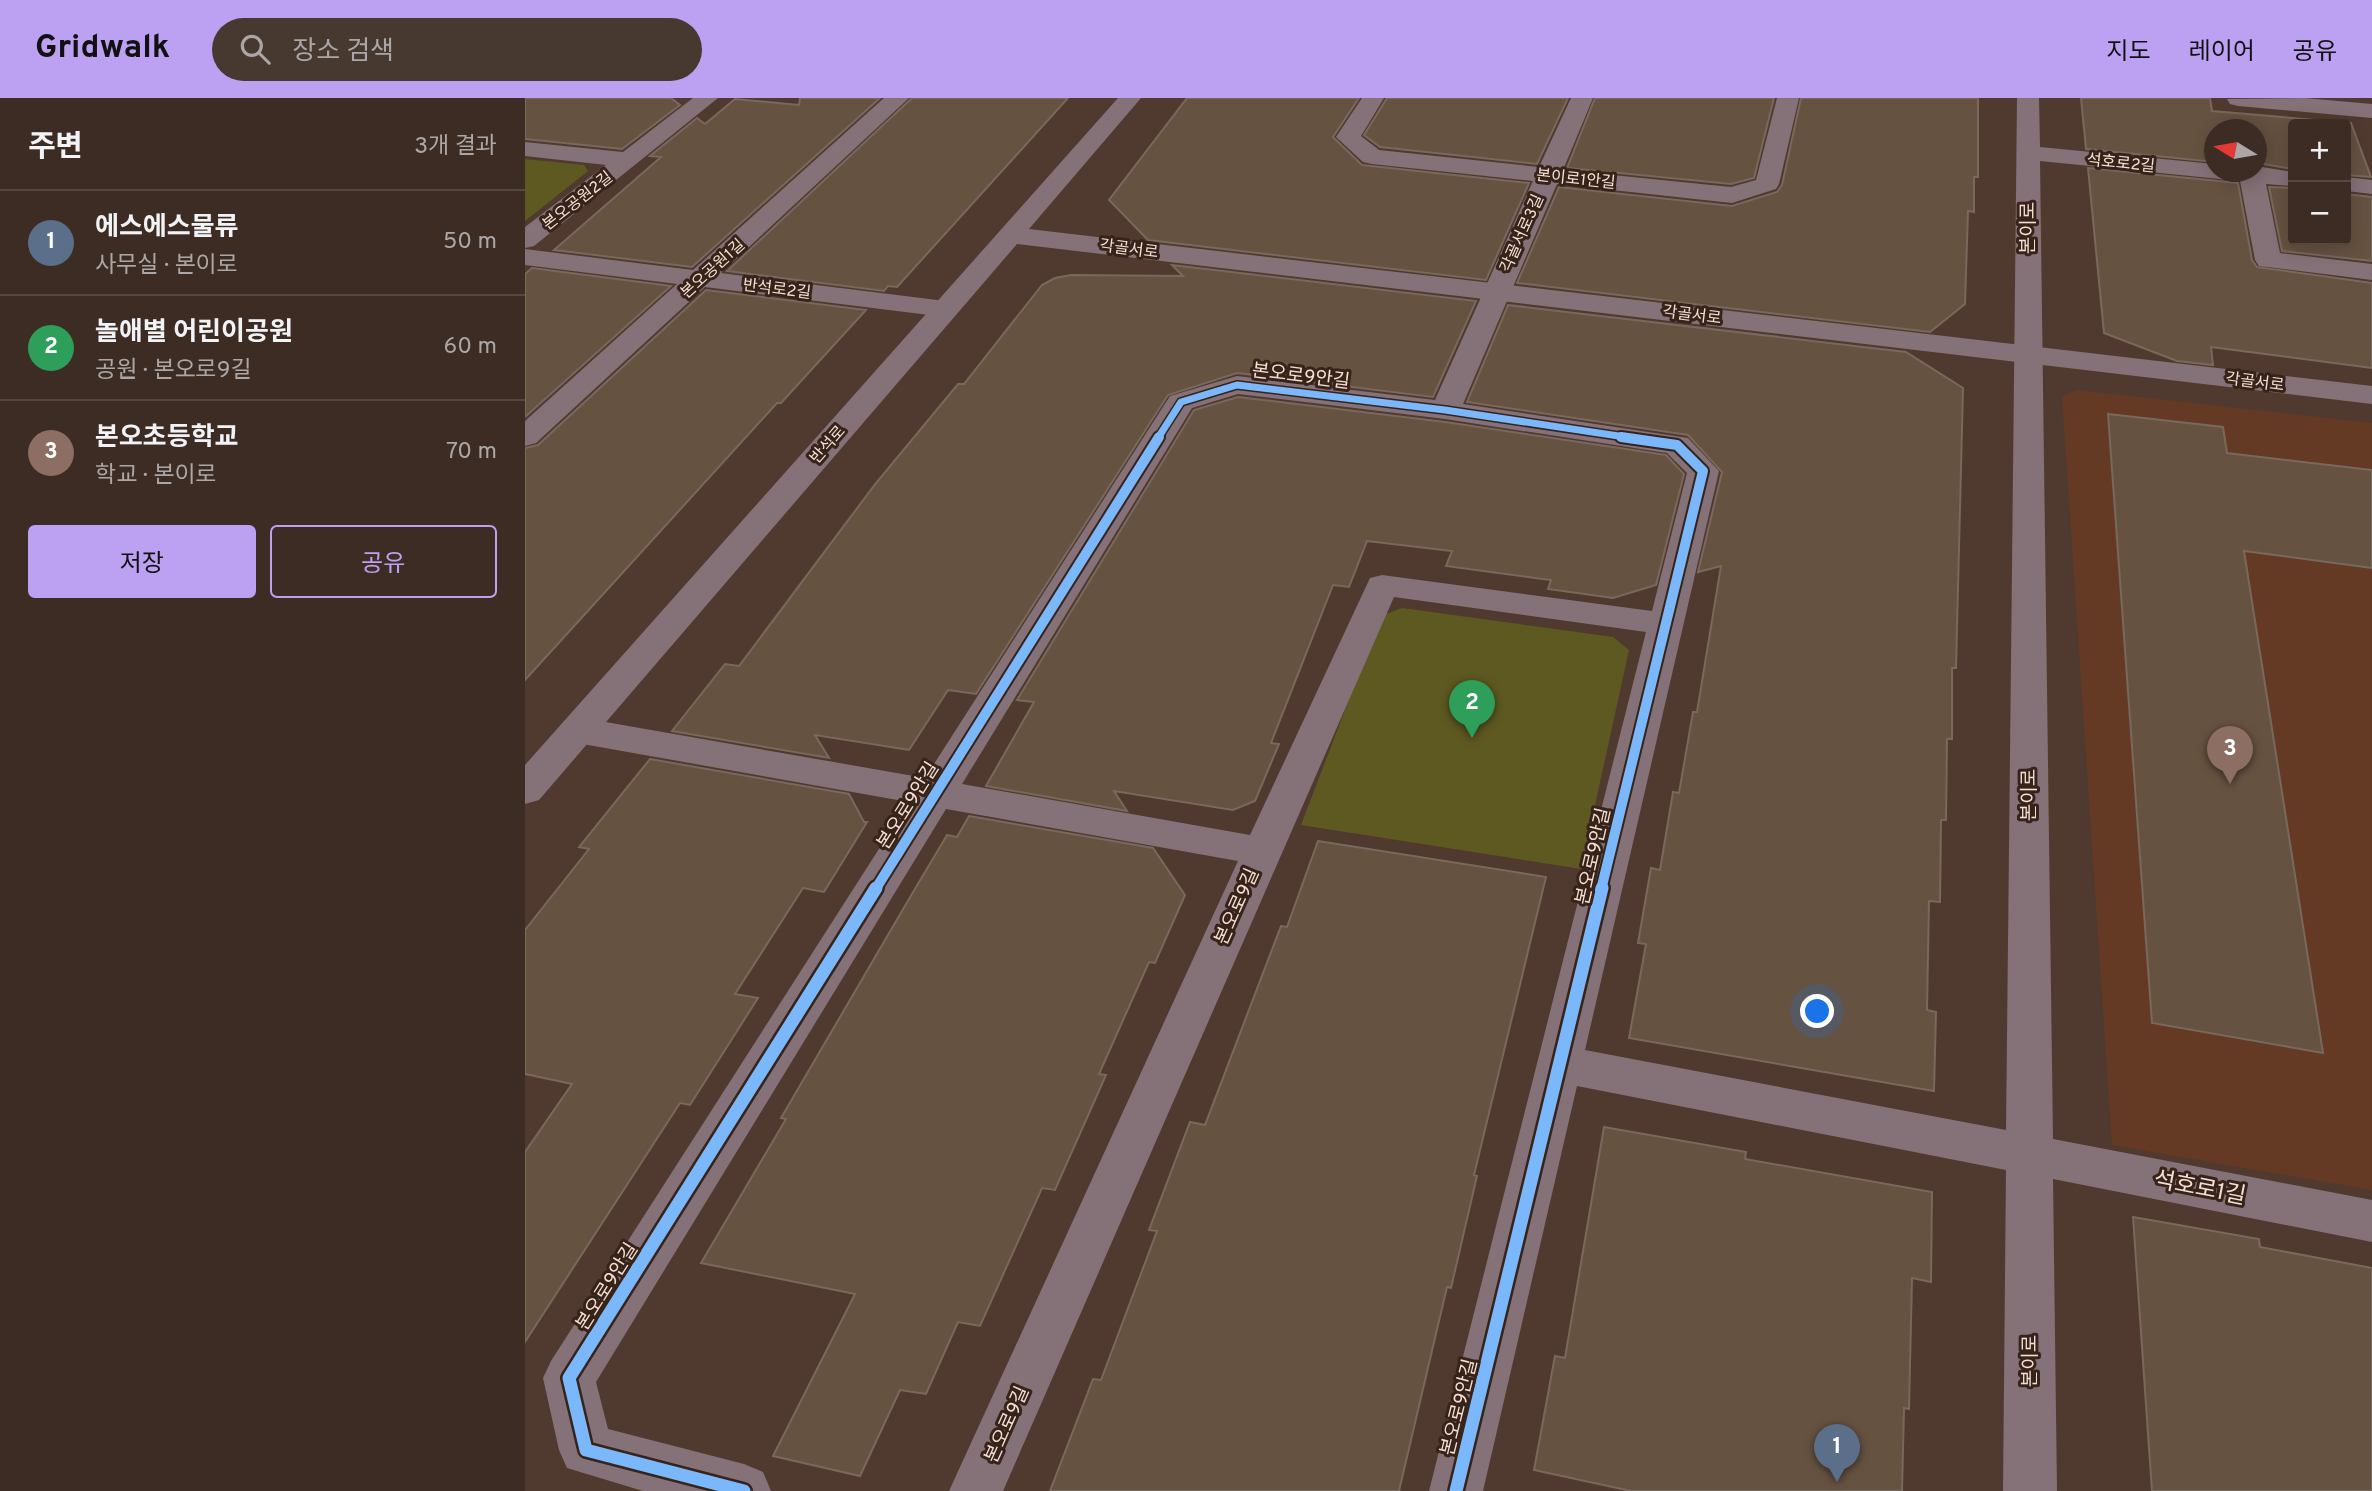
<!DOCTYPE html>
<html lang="ko">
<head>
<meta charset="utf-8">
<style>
  :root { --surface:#3c2c23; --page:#473830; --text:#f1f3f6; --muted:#aca7a6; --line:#554841; --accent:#bca0f2 }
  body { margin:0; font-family:Overpass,"Noto Sans KR",sans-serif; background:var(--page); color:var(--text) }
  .controls { position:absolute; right:21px; top:21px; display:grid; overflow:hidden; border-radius:7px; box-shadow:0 4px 18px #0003 }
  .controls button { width:63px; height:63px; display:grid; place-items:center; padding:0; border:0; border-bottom:2px solid var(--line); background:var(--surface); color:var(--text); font:35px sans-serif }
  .compass { position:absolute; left:1679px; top:21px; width:63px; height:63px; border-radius:50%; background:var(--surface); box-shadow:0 4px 18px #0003; rotate:281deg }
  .you { position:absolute; left:1293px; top:914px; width:24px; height:24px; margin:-18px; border:5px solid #fff; border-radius:50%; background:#1a73e8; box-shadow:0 0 0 10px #1a73e833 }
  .badge { display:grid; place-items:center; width:46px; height:46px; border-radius:50%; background:var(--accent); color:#fff; font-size:23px; font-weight:700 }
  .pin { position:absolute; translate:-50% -58px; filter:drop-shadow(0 2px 4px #0008) }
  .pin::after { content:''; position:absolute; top:37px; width:24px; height:21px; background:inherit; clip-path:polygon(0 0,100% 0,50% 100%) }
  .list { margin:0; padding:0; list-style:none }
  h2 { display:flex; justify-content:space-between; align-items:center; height:91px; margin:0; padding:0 28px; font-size:30px }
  h2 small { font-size:23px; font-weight:400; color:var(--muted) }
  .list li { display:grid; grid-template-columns:46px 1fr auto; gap:21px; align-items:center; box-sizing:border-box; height:105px; padding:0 28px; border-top:2px solid var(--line) }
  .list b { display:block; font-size:26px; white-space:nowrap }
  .list p { margin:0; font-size:23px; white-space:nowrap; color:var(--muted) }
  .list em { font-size:23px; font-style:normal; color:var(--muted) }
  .actions { display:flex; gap:14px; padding:21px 28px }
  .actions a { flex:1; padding:16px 0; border:2px solid var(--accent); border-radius:7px; text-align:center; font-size:24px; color:var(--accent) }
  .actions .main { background:var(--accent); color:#111 }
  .icon { flex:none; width:38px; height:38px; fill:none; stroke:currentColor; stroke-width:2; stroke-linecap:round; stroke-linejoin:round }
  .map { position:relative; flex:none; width:1847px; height:1393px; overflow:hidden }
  header { display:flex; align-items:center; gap:42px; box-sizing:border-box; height:98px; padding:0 35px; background:var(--accent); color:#111 }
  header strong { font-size:33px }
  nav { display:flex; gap:38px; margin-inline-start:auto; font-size:24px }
  .search { width:490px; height:63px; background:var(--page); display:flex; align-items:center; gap:18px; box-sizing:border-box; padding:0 24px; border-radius:38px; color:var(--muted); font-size:26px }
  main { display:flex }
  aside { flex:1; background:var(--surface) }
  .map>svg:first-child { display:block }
  .built { fill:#653a24 }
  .green { fill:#5e5921 }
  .building { fill:#665241; stroke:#79685c; stroke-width:2 }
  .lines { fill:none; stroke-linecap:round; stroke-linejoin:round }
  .minor { fill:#857178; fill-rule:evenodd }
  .tertiary { fill:#857178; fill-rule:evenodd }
  .cycleway-far2-casing { stroke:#36231a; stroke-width:10 }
  .cycleway-far1-casing { stroke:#36231a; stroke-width:14 }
  .cycleway-casing { stroke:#36231a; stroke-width:18 }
  .cycleway-far2 { stroke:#7ab7fb; stroke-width:7 }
  .cycleway-far1 { stroke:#7ab7fb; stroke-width:10 }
  .cycleway { stroke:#7ab7fb; stroke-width:13 }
  .labels { text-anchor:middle; stroke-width:6; stroke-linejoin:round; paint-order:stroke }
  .far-street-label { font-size:16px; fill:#f7ded2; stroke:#36231a }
  .street-label { font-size:19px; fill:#f7ded2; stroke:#36231a }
  .near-street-label { font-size:23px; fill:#f7ded2; stroke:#36231a }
</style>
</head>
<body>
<header>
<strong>Gridwalk</strong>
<div class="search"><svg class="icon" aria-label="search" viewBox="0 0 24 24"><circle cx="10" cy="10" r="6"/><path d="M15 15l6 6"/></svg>장소 검색</div>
<nav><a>지도</a><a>레이어</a><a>공유</a></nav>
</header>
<main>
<aside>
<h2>주변<small>3개 결과</small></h2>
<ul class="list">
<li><span class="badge" style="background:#5c6f8a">1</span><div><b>에스에스물류</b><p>사무실 · 본이로</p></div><em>50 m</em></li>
<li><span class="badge" style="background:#2e9e5b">2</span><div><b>놀애별 어린이공원</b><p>공원 · 본오로9길</p></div><em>60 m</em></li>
<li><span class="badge" style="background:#8d6e63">3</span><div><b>본오초등학교</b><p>학교 · 본이로</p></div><em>70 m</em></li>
</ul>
<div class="actions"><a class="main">저장</a><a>공유</a></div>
</aside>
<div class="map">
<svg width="1847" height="1393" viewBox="0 0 1847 1393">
  <rect width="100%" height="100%" fill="#503a2f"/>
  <!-- built -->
  <path class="built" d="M1552,292L1847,325V1092L1587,1047L1537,298Z"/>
  <!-- green -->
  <g class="green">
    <path d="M0,61L59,67L63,73L0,123Z"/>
    <path d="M877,510L1088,539L1104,552L1056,771L776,727L856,518Z"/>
  </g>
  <!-- building -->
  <g class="building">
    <path d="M0,0H146L155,7L97,51L0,41Z"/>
    <path d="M275,0H355L167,169L29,152L136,59L125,58L172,20L180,26L210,1L274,7Z"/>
    <path d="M387,0H543L372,189L363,188L359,193L202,173Z"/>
    <path d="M662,0H834L808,39L837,67L1004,85L961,182L623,142L584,102Z"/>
    <path d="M862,0H1043L1012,66L855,49L839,37Z"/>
    <path d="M1070,0H1249L1229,80L1206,86L1042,70Z"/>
    <path d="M1276,0H1453V79H1449V114L1443,113L1440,206L1405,234L992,185L1034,89L1207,108L1252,94L1257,87Z"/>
    <path d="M1556,0H1685L1687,13L1826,25L1846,79L1821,77V26H1768V71L1732,65V32H1690V64L1561,51Z"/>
    <path d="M1563,70L1713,85L1727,162L1732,169L1847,185V270L1686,249L1688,267L1652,263L1579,235Z"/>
    <path d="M1744,89L1768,90V142H1821V96L1847,99V163L1757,153Z"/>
    <path d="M647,167L951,203L908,299L712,275L643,297L451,596L423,592L384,652L290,637L304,660L147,633L200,566L214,568L351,385L433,286H439L517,187L530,180L546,177L658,178Z"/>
    <path d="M7,170L146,188L0,319V176Z"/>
    <path d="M181,192L341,212L256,305H252L0,582V350L13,347Z"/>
    <path d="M983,207L1381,254L1438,290L1431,570H1427V641H1422L1421,722H1416L1415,804L1404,803L1402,912L1411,914L1409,993L1104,940L1121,846L1113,845L1126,770L1135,772L1148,694L1154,695L1168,614H1172L1196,468L1173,474L1197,374L1163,337L942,304Z"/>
    <path d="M713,299L920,324L1141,357L1159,376L1131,487L1088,500L1023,491L1026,482L921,468L927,453L842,443L824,489L808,487L746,645L754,646L730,703L708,712L589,693L602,713L461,688L509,604L492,602L669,312Z"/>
    <path d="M1583,316L1698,329L1702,355L1847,372V470L1719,453L1798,955L1627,925Z"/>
    <path d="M125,661L324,696L339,724H342L299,794L278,790L210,896L233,900L165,1007L155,1005L0,1244V1054L47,986L0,976V832L64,751L54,749Z"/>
    <path d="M444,718L628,750L660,797L630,865L624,864L574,976L581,977L530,1092L517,1090L455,1228L433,1224L401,1296L375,1292L335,1378L248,1358L330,1196L176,1165L261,1021L256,1020L384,801L422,737L432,739Z"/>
    <path d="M793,743L1021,779L949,1077L952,1078L926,1190L922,1189L874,1393H525L568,1281L576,1282L632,1133L624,1132L665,1024L680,1027L756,828L762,829Z"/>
    <path d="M1079,1029L1221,1054L1220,1061L1407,1094L1406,1184L1387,1180L1384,1311L1379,1310L1377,1393H1106L1009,1372L1030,1258L1040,1260Z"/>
    <path d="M1608,1119L1734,1141L1735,1149L1847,1170V1393H1627Z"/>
  </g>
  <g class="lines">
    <!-- minor -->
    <g class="minor">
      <path d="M168,0H193L9,148L0,150V129L81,67L0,58V44L98,54Z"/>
      <path d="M359,0H384L196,175L420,203L430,205L434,211L430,217L420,219L180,189L11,345L0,348V323L152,186L0,167V151L168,172Z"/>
      <path d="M837,0H859L836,38L854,52L1014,69L1046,0H1068L1038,72L1206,89L1231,82L1252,0H1274L1254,86L1251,91L1207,105L1032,86L938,306L1163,340L1194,373L1060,952L1481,1032L1492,0H1514L1515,49L1689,66V74H1731V68L1768,74V88L1741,86L1755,155L1847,166V182L1734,168L1730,162L1715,83L1515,63L1528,1041L1847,1102V1144L1528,1081L1532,1393H1478L1481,1072L1052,988L958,1393H904L1121,534L869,499L478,1393H424L713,763L421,711L71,1284L83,1331L219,1366L238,1374L246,1393H118L42,1370L34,1352L18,1280L26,1263L384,704L52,645L39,641L33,632L39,623L52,619L400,680L645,298L712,278L910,302L1008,83L847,66L838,64L811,39ZM713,296L920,321L1142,355L1162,375L1127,513L857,477L845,480L725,737L437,686L667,310Z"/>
      <path d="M1779,0L1847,6V20L1713,8L1705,6L1702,1Z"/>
      <path d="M1821,79L1847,82V96L1821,93Z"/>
    </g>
    <!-- tertiary -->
    <path class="tertiary" d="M593,0H616L504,131L1847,288V306L492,146L14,702L0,706V667Z"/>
    <!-- cycleway-far2 casing -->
    <g class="cycleway-far2-casing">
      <path id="cycleway-far2" d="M633,340L656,304L712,287L920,312L1107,340"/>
    </g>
    <!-- cycleway-far1 casing -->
    <g class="cycleway-far1-casing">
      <g id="cycleway-far1">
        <path d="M350,792L634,339"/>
        <path d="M1076,792L1178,373L1152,347L1096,339"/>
      </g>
    </g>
    <!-- cycleway casing -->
    <g class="cycleway-casing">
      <g id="cycleway">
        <path d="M219,1393L61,1352L44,1280L351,790"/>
        <path d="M931,1393L1077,790"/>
      </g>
    </g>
    <!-- cycleway-far2 -->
    <use href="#cycleway-far2" class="cycleway-far2"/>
    <!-- cycleway-far1 -->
    <use href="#cycleway-far1" class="cycleway-far1"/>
    <!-- cycleway -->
    <use href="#cycleway" class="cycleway"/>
  </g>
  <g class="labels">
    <!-- far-street labels -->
    <g class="far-street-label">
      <text transform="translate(1596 64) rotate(6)" y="6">석호로2길</text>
      <text transform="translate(1051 80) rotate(6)" y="6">본이로1안길</text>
      <text transform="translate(52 102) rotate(-38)" y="6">본오공원2길</text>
      <text transform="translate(996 135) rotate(-66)" y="6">각골서로3길</text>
      <text transform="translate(604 150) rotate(7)" y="6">각골서로</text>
      <text transform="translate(187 170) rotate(-42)" y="6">본오공원1길</text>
      <text transform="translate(252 190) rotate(7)" y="6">반석로2길</text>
      <text transform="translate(1167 216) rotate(7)" y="6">각골서로</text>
      <text transform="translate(1730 283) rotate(7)" y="6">각골서로</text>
      <text transform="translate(302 346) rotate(-49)" y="6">반석로</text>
    </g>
    <!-- street labels -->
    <g class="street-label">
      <text transform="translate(1502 130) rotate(-90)" y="7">본이로</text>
      <text transform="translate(776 277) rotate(7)" y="7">본오로9안길</text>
      <text transform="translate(1503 697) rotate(-90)" y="7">본이로</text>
      <text transform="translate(382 707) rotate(-58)" y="7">본오로9안길</text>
      <text transform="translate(1067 758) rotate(-77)" y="7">본오로9안길</text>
      <text transform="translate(711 808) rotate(-66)" y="7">본오로9길</text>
      <text transform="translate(81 1188) rotate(-58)" y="7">본오로9안길</text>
      <text transform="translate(1504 1263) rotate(-90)" y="7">본이로</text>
      <text transform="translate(933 1309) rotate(-76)" y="7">본오로9안길</text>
      <text transform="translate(481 1326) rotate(-66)" y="7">본오로9길</text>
    </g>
    <!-- near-street labels -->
    <g class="near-street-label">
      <text transform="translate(1675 1089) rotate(11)" y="8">석호로1길</text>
    </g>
  </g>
</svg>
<div class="controls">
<button>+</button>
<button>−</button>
</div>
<svg class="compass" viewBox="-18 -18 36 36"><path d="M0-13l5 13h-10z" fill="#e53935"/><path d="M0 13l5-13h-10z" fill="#aca7a6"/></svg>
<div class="you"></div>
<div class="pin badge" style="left:1312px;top:1384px;background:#5c6f8a">1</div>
<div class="pin badge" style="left:947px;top:640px;background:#2e9e5b">2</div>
<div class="pin badge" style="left:1705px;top:686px;background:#8d6e63">3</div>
</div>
</main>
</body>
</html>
